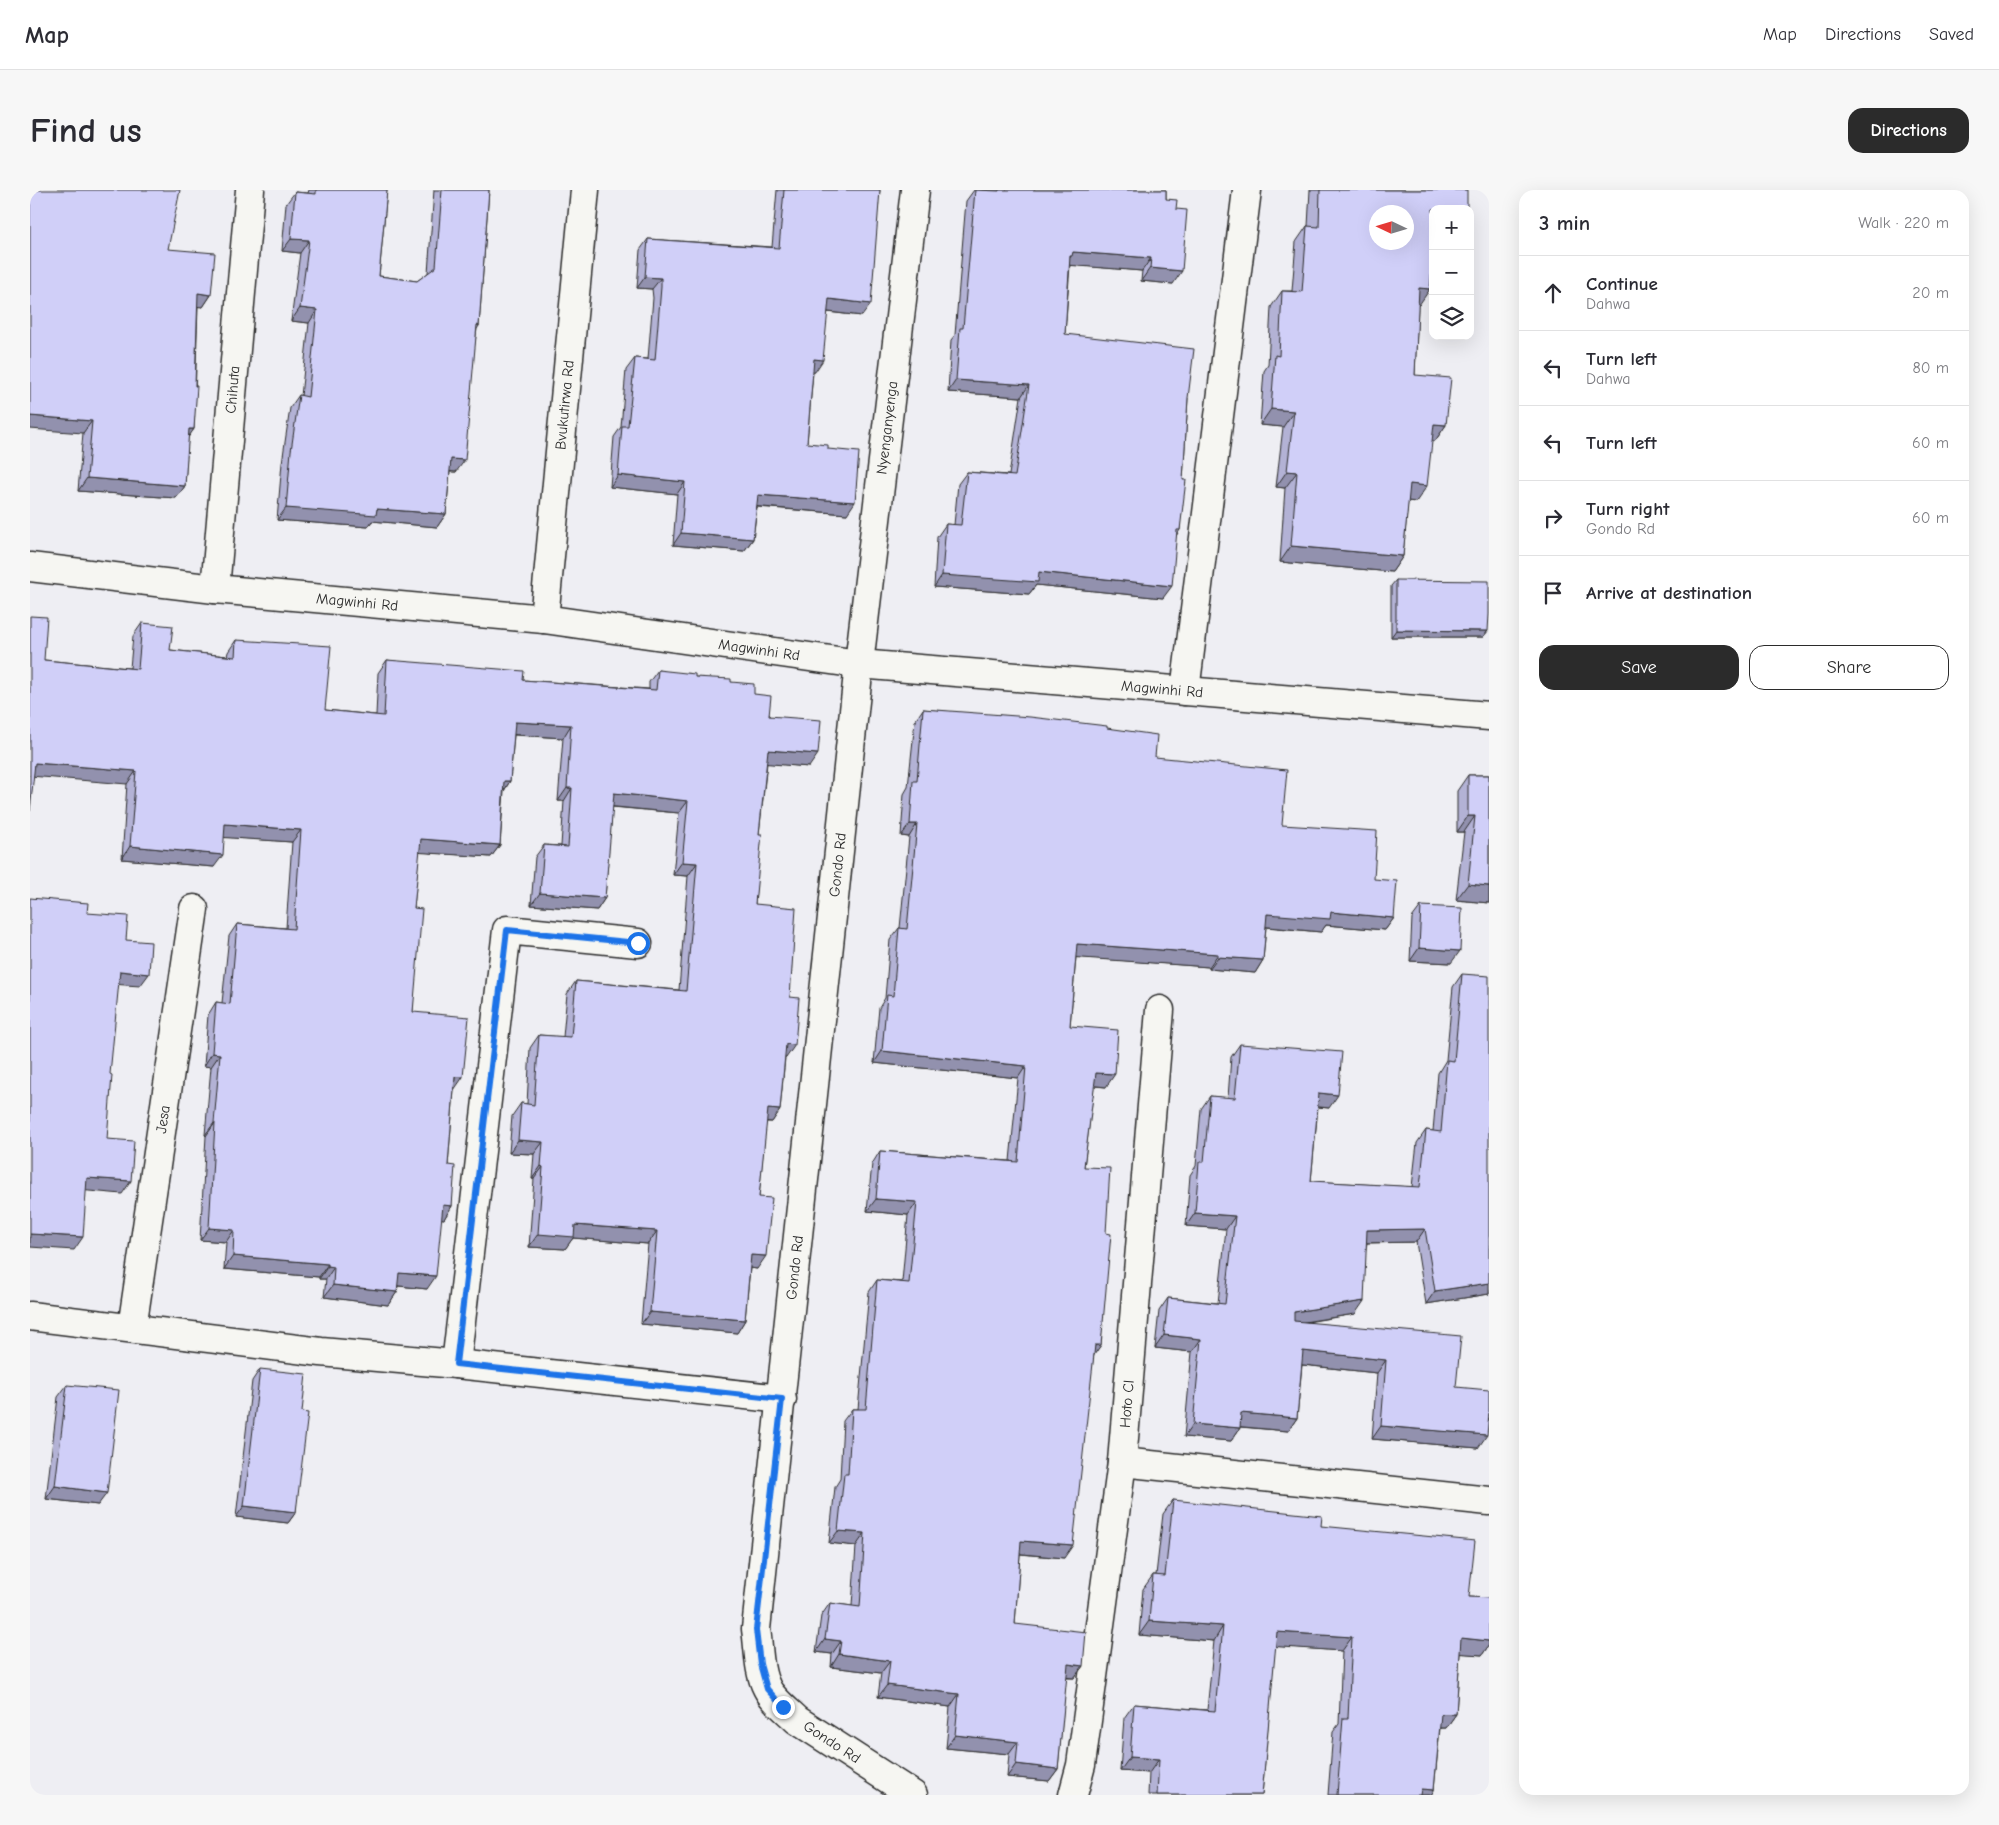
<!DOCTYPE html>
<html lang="en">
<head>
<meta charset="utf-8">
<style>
  :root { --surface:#fff; --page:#f7f7f7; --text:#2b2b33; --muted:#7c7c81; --line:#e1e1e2; --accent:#2b2b2b }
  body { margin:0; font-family:"Comic Neue",sans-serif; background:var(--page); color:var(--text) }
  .controls { position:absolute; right:15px; top:15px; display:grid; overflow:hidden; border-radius:10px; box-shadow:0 5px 20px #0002 }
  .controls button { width:45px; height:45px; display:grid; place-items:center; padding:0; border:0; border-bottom:1px solid var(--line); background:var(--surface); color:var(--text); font:25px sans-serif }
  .compass { position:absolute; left:1339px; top:15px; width:45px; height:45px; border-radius:50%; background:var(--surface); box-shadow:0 5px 20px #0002; rotate:274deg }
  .stop { position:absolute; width:15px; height:15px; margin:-11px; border:4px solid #1a73e8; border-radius:50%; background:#fff }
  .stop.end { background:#1a73e8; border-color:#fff; box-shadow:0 1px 5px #0008 }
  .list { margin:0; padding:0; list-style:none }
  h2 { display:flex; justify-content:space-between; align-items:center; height:65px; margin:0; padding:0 20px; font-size:21px }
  h2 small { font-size:16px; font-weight:400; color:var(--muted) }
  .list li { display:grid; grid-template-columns:32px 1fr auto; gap:15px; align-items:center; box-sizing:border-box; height:75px; padding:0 20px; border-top:1px solid var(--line) }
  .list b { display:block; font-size:19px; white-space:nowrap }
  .list p { margin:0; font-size:16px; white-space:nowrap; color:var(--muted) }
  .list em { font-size:16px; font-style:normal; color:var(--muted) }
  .actions { display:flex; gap:10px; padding:15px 20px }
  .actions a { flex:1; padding:11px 0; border:1px solid var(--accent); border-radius:15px; text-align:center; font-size:18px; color:var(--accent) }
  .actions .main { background:var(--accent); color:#fff }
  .icon { flex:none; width:28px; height:28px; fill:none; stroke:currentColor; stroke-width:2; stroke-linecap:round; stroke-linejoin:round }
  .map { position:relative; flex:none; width:1459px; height:1605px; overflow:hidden; border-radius:15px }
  header { display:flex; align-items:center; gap:30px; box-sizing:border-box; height:70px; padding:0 25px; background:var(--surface); border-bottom:1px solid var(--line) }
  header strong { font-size:24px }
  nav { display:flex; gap:28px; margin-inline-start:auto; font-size:18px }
  .intro { display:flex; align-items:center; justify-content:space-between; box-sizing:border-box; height:120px; padding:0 30px }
  h1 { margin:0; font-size:35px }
  .button { padding:12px 22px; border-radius:15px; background:var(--accent); color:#fff; font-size:18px; font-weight:700 }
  main { display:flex; gap:30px; padding:0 30px }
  aside { flex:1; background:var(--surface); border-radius:15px; box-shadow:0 5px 20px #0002 }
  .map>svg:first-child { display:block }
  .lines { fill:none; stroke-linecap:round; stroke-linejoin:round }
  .street-casing { stroke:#2b2b2b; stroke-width:31 }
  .street { stroke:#f6f6f2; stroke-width:28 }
  .wall { fill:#b3b2d5; stroke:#2b2b2b }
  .shaded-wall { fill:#9291ae; stroke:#2b2b2b }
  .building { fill:#d0cff8; stroke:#2b2b2b; fill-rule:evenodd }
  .route { stroke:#1a73e8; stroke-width:6 }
  .labels { text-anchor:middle; stroke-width:4.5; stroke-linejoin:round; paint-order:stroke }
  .street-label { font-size:15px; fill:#2b2b2b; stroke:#f6f6f2 }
</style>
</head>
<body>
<header>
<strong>Map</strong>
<nav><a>Map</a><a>Directions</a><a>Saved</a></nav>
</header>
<div class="intro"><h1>Find us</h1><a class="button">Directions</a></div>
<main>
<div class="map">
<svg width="1459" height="1605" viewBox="0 0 1459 1605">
  <rect width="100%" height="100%" fill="#eeeef3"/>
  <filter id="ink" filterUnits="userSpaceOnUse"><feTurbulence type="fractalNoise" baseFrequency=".02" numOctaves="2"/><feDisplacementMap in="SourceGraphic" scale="10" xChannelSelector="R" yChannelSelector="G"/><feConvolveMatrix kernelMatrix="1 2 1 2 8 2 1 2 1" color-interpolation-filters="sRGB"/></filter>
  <g filter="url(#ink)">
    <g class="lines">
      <!-- street casing -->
      <g class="street-casing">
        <g id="street">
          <path id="s1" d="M0,377L185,399L514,429L829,474L1459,526"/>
          <path id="s2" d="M185,399L220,0"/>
          <path id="s3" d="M514,429L555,0"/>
          <path d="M1155,501L1217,0"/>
          <path d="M0,1126L291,1162L426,1174L752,1209"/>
          <path id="s4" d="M102,1138L164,719"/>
          <path d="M426,1174L477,740L608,753"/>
          <path d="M1092,1272L1459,1311"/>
          <path id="s5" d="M883,1605L767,1530C758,1521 743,1510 737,1498C728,1481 729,1458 726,1439L829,474L885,0"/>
          <path id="s6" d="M1043,1605L1051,1575L1092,1272L1130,820"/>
        </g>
      </g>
      <!-- street -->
      <use href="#street" class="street"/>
    </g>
    <!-- wall -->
    <g class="wall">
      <path d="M279,0H357L349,86L387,91L398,83L404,0H459L449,136L447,139L426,282H420L416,324L407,337L342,331L338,337L247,330L252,273L260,218L269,205L271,206L279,133L261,131L270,63L252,61L256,14L265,2L278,3Z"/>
      <path d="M747,0H850L832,126L797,122L785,182H783L777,253L798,259L817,324L727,317L723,349L714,361L643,355L647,304L580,297L584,247L591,237L596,180L605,168L618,169L623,108L622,99L607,98L610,60L618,49L742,57Z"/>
      <path d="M944,0H1136V9L1146,19L1143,94L1111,91L1112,81L1040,75L1035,144L1158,208L1153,290L1150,340L1146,346L1133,408L1006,395L999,404L904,397L907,347L916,334L924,335L928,294L937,282L979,285L991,207L918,202L921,150L925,145L936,11Z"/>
      <path d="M1280,0H1437L1403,19L1389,115H1388L1385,185L1416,235L1405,251H1402L1386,312L1378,311L1373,366L1362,382L1250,372L1255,298L1246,297L1253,237L1230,235L1234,181L1238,175L1241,117L1252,101H1262L1266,52L1277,36H1278Z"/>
      <path d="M138,59L181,105L173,117L168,116L164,239L158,247L155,296L146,308L48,301L53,243Z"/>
      <path d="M1366,390L1458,441L1453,447H1361V396Z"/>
      <path d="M112,433L140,460L197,466L198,462L206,450L295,520L346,525L348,483L357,470L493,490L619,499V492L628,480L665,487L701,492L724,504L779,577L737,573L729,644L725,714L760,807L756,868H755L750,920L742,932H736L729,1007L727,1079L720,1078L715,1130L707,1143L611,1134L618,1054L543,1048L535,1059L499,1057L504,989H502L504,964L479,963L482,926L491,913L497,914L500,858L509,845L533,847L537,804L546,791L649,800L658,686L643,685L649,623L582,617L575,708L567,720L501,715L505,667L514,655L531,656L534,611H528L533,548L484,545L480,591L474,601L470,655L461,667L389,662L384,718L383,822L424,900L418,975L422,1016L414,1029L411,1028L397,1099L368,1096L367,1102L358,1115L294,1107L296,1089H289V1087L194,1079L196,1052L170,1050L176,946L175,945L181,877L174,876L178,825L186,812L192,813L199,746L207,734L256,738L262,652L194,647L184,677L92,669L97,594L14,470L100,478L103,446Z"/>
      <path d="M893,519L1077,538L1125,567L1252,635L1344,689L1364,728L1355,740L1296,735L1291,742L1236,737L1233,770L1225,783L1179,779V777L1046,767L1040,836L1076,897L1064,896L1054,977L1076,1043L1071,1155L1064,1164L1034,1368L990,1364L985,1434L1053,1476L1044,1488H1036L1028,1579L1019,1591L977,1587L979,1564L916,1558L920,1517L848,1507L851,1483L801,1477L802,1464L786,1462L791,1426L800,1413L822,1416L826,1356L799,1353L805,1297L810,1289L813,1231L822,1219H828L839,1102L847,1090L872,1092L878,1025L837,1021L842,974L850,961L980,971L988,888L844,873L849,818L855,808L860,750L869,738H870L879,647L871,646L874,604L878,597L885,531Z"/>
      <path d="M1438,585H1459V713L1426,710L1434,642H1427V601Z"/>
      <path d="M1391,716L1421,773L1380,771L1382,728Z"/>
      <path d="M1432,784L1459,1104L1396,1114L1386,1052L1337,1053L1325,1124L1277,1132L1426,1197L1448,1258L1342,1249L1347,1183L1272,1175L1267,1228L1258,1241L1210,1237V1238L1201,1251L1154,1247L1162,1162L1125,1158L1129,1121L1138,1108L1188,1113L1196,1039L1156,1036L1160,985L1166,976L1171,919L1180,906L1198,908L1201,867L1210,854L1299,918L1288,917L1281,991L1382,997L1387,953L1396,940L1403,941L1408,883L1416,870L1423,797Z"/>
      <path d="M230,1179L272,1222L266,1322L258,1333L206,1327L222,1191Z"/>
      <path d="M37,1195L68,1315L16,1309L28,1207Z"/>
      <path d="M1143,1310L1291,1336L1439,1407L1459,1408V1455L1452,1465L1430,1463L1426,1524L1416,1538H1410L1404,1600L1401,1605H1298L1303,1542L1309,1534L1312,1461L1245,1456L1232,1605H1118L1119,1583L1090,1581L1094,1528L1104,1514L1177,1520L1184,1451L1109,1445L1113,1399L1123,1385H1126L1133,1324Z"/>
    </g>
    <!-- shaded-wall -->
    <g class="shaded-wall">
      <path d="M261,49L279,50L270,63L252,61Z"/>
      <path d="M1043,62L1121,68L1112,81L1036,75Z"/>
      <path d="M1120,78L1152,81L1143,94L1111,91Z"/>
      <path d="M615,87L631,88L622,99L607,98Z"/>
      <path d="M1389,98L1400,99L1389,115L1378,114Z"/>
      <path d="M168,103L181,105L173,117L160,116Z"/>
      <path d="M799,109L841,114L832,126L790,121Z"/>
      <path d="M270,118L287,120L279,133L261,131Z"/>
      <path d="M784,169L793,170L785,182L776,181Z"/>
      <path d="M926,190L999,195L991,207L918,202Z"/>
      <path d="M1241,219L1264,221L1253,237L1230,235Z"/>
      <path d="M0,226L62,231L53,243L0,239Z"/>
      <path d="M1404,234L1416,235L1405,251L1393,250Z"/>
      <path d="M159,239H164L155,252Z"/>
      <path d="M421,269L435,270L426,282L412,281Z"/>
      <path d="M1257,281L1267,282L1255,298L1246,297Z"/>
      <path d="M588,285L655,292L647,304L580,297Z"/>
      <path d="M57,288L155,296L146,308L48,301Z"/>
      <path d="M1380,294L1397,296L1386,312L1369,310Z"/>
      <path d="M728,305L825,312L817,324L720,316Z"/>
      <path d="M256,318L347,319L416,324L407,337L342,331L338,337L247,330Z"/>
      <path d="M651,343L723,349L714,361L643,355Z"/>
      <path d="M1261,356L1373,366L1362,382L1250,372Z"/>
      <path d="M1009,382L1142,396L1133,408L1006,395L999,404L904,397L912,385Z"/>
      <path d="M1366,440L1458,441L1453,447H1361Z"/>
      <path d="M485,532L541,535L533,548L476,544Z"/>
      <path d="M738,560L788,564L779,577L729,573Z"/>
      <path d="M5,573L106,581L97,594L0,586Z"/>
      <path d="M474,591H480L472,604Z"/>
      <path d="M537,598H542L534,611H528Z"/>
      <path d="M584,603L658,611L649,623L575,616Z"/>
      <path d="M1438,626H1445L1434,642H1427Z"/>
      <path d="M195,634L271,640L262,652L186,647Z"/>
      <path d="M880,634H887L879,647L871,646Z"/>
      <path d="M391,649L470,655L461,667L382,662Z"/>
      <path d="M100,656L193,665L184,677L92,669Z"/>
      <path d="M652,672L667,673L658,686L643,685Z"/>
      <path d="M1438,694L1459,696V713L1426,710Z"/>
      <path d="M510,703L575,708L567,720L501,715Z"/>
      <path d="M1301,722L1364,728L1355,740L1296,735L1291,742L1228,736L1237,724Z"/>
      <path d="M1047,754L1188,764L1179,777L1038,767Z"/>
      <path d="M1389,758L1430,761L1421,773L1380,771Z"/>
      <path d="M1188,767L1233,770L1225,783L1179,779Z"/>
      <path d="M90,781L119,784L110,796L81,794Z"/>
      <path d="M756,854L765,855L756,868L747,867Z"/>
      <path d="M852,861L996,876L988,888L844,873Z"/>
      <path d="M182,863L190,864L181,877L174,876Z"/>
      <path d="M1066,883L1085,884L1076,897L1057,895Z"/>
      <path d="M425,887H433L424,900Z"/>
      <path d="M1289,903L1308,905L1299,918L1280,916Z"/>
      <path d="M738,919L750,920L742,932L729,931Z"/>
      <path d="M184,933H185L176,946L175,945Z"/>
      <path d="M488,950L513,952L504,964L479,963Z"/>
      <path d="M511,976L513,977L504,989H502Z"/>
      <path d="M57,988L101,991L92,1004L48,1000Z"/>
      <path d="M846,1009L887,1012L878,1025L837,1021Z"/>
      <path d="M413,1015L422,1016L414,1029L404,1028Z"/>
      <path d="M1165,1023L1205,1026L1196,1039L1156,1036Z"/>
      <path d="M545,1035L627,1041L618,1054L543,1048L535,1059L499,1057L508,1044Z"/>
      <path d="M179,1038L204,1040L196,1052L170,1050Z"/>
      <path d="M1395,1039L1386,1052L1328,1053L1337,1040Z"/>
      <path d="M0,1044L53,1047L44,1060L0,1057Z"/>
      <path d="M721,1065L736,1066L727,1079L713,1077Z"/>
      <path d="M203,1066L298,1074L289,1087L194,1079Z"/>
      <path d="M298,1076L304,1077L296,1089H289Z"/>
      <path d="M369,1083L406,1086L397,1099L360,1095Z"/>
      <path d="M1459,1093V1104L1396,1114L1405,1101Z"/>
      <path d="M303,1095L367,1102L358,1115L294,1107Z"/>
      <path d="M1334,1111L1325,1124L1255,1135L1264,1122Z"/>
      <path d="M620,1122L715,1130L707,1143L611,1134Z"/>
      <path d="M1134,1145L1171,1149L1162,1162L1125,1158Z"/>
      <path d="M1065,1155H1071L1062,1168Z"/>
      <path d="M1273,1161L1356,1170L1347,1183L1264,1174Z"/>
      <path d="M1211,1223L1267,1228L1258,1241L1202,1236Z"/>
      <path d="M1163,1234L1210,1238L1201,1251L1154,1247Z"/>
      <path d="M1351,1236L1457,1245L1448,1258L1342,1249Z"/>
      <path d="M25,1296L77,1303L68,1315L16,1309Z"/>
      <path d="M214,1316L266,1322L258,1333L206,1327Z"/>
      <path d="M808,1341L835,1343L826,1356L799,1353Z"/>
      <path d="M991,1351L1043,1355L1034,1368L982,1363Z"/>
      <path d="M1119,1431L1193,1436L1184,1451L1109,1445Z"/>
      <path d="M1247,1442L1322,1447L1312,1461L1237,1456Z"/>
      <path d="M1431,1448L1459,1451V1455L1452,1465L1421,1463Z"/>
      <path d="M795,1449L811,1451L802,1464L786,1462Z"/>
      <path d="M809,1464L860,1471L851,1483L801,1477Z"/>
      <path d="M1038,1474L1053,1476L1044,1488L1029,1487Z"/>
      <path d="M857,1495L929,1504L920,1517L848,1507Z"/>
      <path d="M1411,1524H1426L1416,1538H1401Z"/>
      <path d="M925,1545L988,1552L979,1564L916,1558Z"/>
      <path d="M1100,1567L1129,1569L1119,1583L1090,1581Z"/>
      <path d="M986,1574L1028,1579L1019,1591L977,1587Z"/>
      <path d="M1391,1599L1404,1600L1401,1605H1386Z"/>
    </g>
    <!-- building -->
    <g class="building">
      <path d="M0,0H150L138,59L185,63L181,105L168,103L165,196H167L164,239H159L155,296L57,288L62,231L0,226Z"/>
      <path d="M286,0H357L349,86L387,91L406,77L412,0H459L449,136L447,135L435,270L421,269L416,324L347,319L346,325L256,318L261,261L269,205L278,207L287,120L270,118L279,50L261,49L265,2L286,4Z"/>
      <path d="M754,0H850L841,114L799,109L793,170L784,169L777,253L798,255V259L829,262L825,312L728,305L723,349L651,343L655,292L588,285L592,236H598L605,168L625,170L631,97V88L615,87L618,49L749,58Z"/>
      <path d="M945,0L969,1V0H1136V9L1147,10L1146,19L1157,20L1152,81L1120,78L1121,68L1043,62L1042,66H1040L1035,144L1164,159L1158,208L1153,290H1156L1150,340H1147L1142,396L1009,382L1008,392L912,385L916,334L931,335L937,282L985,286L999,195L926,190L930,138H933Z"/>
      <path d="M1290,0H1437V19H1403V67L1400,99L1389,98L1385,185L1421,188L1416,235L1404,234L1397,296L1380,294L1373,366L1261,356L1267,282L1257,281L1264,221L1241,219L1245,165L1249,166L1252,101L1272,102L1277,36L1289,37ZM1346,22H1376V52H1346Z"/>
      <path d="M1366,390L1459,391V424L1458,441L1366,440Z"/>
      <path d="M0,426L17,427L14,470L108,479L112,433L143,436L140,460L205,467L206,450L301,456L295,520L354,526L357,470L494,481L493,490L626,500L628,480L665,484V487L701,489V492L724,494V504L741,506L739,526L791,530L788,564L738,560L729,644H732L725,714L766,718L760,807L769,808L765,855L756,854L750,920L738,919L729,1007L742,1008L736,1066L721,1065L715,1130L620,1122L627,1041L545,1035L544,1047L508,1044L513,977L511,976L513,952L488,950L491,913L504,915L509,845L541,847L546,791L656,801L667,673L652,672L658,611L584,603L575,708L510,703L514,655L538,657L542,598H537L541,535L485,532L480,591H474L470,655L391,649L384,718L392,719L383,822L439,827L433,887H425L418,975L425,976L422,1016L413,1015L406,1086L369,1083L367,1102L303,1095L304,1077L298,1076V1074L203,1066L204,1040L179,1038L185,933H184L190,864L182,863L186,812L200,814L207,734L264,739L271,640L195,634L193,665L100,656L106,581L5,573L0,621Z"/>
      <path d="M893,519L1000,527L1077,536V538L1127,545L1125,567L1257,580L1252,635L1347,641L1344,689L1367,691L1364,728L1301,722L1300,729L1237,724L1233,770L1188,767V764L1047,754L1040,836L1088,840L1085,884L1066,883L1054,977L1080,978L1076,1043L1081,1044L1071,1155H1065L1043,1355L991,1351L985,1434L1056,1442L1053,1476L1038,1474L1028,1579L986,1574L988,1552L925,1545L929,1504L857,1495L860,1471L809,1464L811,1451L795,1449L800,1413L830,1417L835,1343L808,1341L814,1284H818L822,1219H836L847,1090L879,1093L887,1012L846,1009L850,961L988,972L996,876L852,861L857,805L863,806L869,738L877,739L887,634H880L883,591H887Z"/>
      <path d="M1438,585H1459V696L1438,694L1445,626H1438Z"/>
      <path d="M0,708L58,713L57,723L98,726L96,750L121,752L119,784L90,781L80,884L82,885L77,949L104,951L101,991L57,988L53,1047L0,1044Z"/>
      <path d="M1391,716L1432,718L1430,761L1389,758Z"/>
      <path d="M1432,784L1459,786V1093L1405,1101L1395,1039L1337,1040L1334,1111L1264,1122V1131L1431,1146L1426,1197L1459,1200V1222L1457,1245L1351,1236L1356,1170L1273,1161L1267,1228L1211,1223L1210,1238L1163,1234L1171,1149L1134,1145L1138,1108L1195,1114L1205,1026L1165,1023L1169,972H1174L1180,906L1205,908L1210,854L1312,862L1308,905L1289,903L1281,991L1390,997L1396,940L1411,942L1417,870L1424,871Z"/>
      <path d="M230,1179L276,1184L272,1222L278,1223L266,1322L214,1316Z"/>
      <path d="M37,1195L89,1200L77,1303L25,1296Z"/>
      <path d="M1143,1310L1292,1326L1291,1336L1445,1351L1439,1407L1459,1408V1451L1431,1448L1426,1524H1411L1404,1600L1391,1599L1390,1605H1307L1313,1528H1318L1322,1447L1247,1442L1232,1605H1127L1129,1569L1100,1567L1104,1514L1185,1521L1193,1436L1119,1431L1123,1385L1135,1386Z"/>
    </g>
  </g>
  <g class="lines" filter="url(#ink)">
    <!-- route -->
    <path class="route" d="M608,753L477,740L426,1174L752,1209L726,1440L730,1474L737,1499L753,1517"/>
  </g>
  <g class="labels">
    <!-- street labels -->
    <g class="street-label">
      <text dy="5" stroke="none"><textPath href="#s2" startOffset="200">Chihuta</textPath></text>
      <text dy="5" stroke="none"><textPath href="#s3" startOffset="215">Bvukutirwa Rd</textPath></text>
      <text dy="5" stroke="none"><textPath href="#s5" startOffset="1451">Nyenganyenga</textPath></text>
      <text dy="5" stroke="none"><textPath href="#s1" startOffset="329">Magwinhi Rd</textPath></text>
      <text dy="5" stroke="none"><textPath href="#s1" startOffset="734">Magwinhi Rd</textPath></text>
      <text dy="5" stroke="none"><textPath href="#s1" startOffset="1139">Magwinhi Rd</textPath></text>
      <text dy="5" stroke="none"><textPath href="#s5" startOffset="1011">Gondo Rd</textPath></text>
      <text dy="5" stroke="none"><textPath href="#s4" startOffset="211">Jesa</textPath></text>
      <text dy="5" stroke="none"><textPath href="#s5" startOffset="606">Gondo Rd</textPath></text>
      <text dy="5" stroke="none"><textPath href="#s6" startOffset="395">Hoto Cl</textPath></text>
      <text transform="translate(802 1552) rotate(33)" y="5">Gondo Rd</text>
    </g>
  </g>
</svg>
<div class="controls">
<button>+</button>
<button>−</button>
<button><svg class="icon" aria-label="layers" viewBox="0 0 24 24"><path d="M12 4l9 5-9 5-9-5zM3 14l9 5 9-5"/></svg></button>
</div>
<svg class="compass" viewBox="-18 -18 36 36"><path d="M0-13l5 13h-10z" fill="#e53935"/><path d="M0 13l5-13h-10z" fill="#7c7c81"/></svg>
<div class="stop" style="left:608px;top:753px"></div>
<div class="stop end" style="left:753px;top:1517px"></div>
</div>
<aside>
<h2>3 min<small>Walk · 220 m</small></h2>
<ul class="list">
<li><svg class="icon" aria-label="ahead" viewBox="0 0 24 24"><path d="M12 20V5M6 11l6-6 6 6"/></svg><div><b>Continue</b><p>Dahwa</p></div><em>20 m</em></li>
<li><svg class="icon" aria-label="left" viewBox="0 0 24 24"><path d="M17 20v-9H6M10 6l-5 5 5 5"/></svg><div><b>Turn left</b><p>Dahwa</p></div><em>80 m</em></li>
<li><svg class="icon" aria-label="left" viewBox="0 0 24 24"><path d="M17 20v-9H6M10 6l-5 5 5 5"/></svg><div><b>Turn left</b></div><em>60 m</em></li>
<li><svg class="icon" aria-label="right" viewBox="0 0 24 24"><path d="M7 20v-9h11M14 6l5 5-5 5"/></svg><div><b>Turn right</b><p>Gondo Rd</p></div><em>60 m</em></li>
<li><svg class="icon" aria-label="arrive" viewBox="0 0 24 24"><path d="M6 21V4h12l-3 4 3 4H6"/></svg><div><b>Arrive at destination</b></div></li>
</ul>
<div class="actions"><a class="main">Save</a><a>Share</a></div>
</aside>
</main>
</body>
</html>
